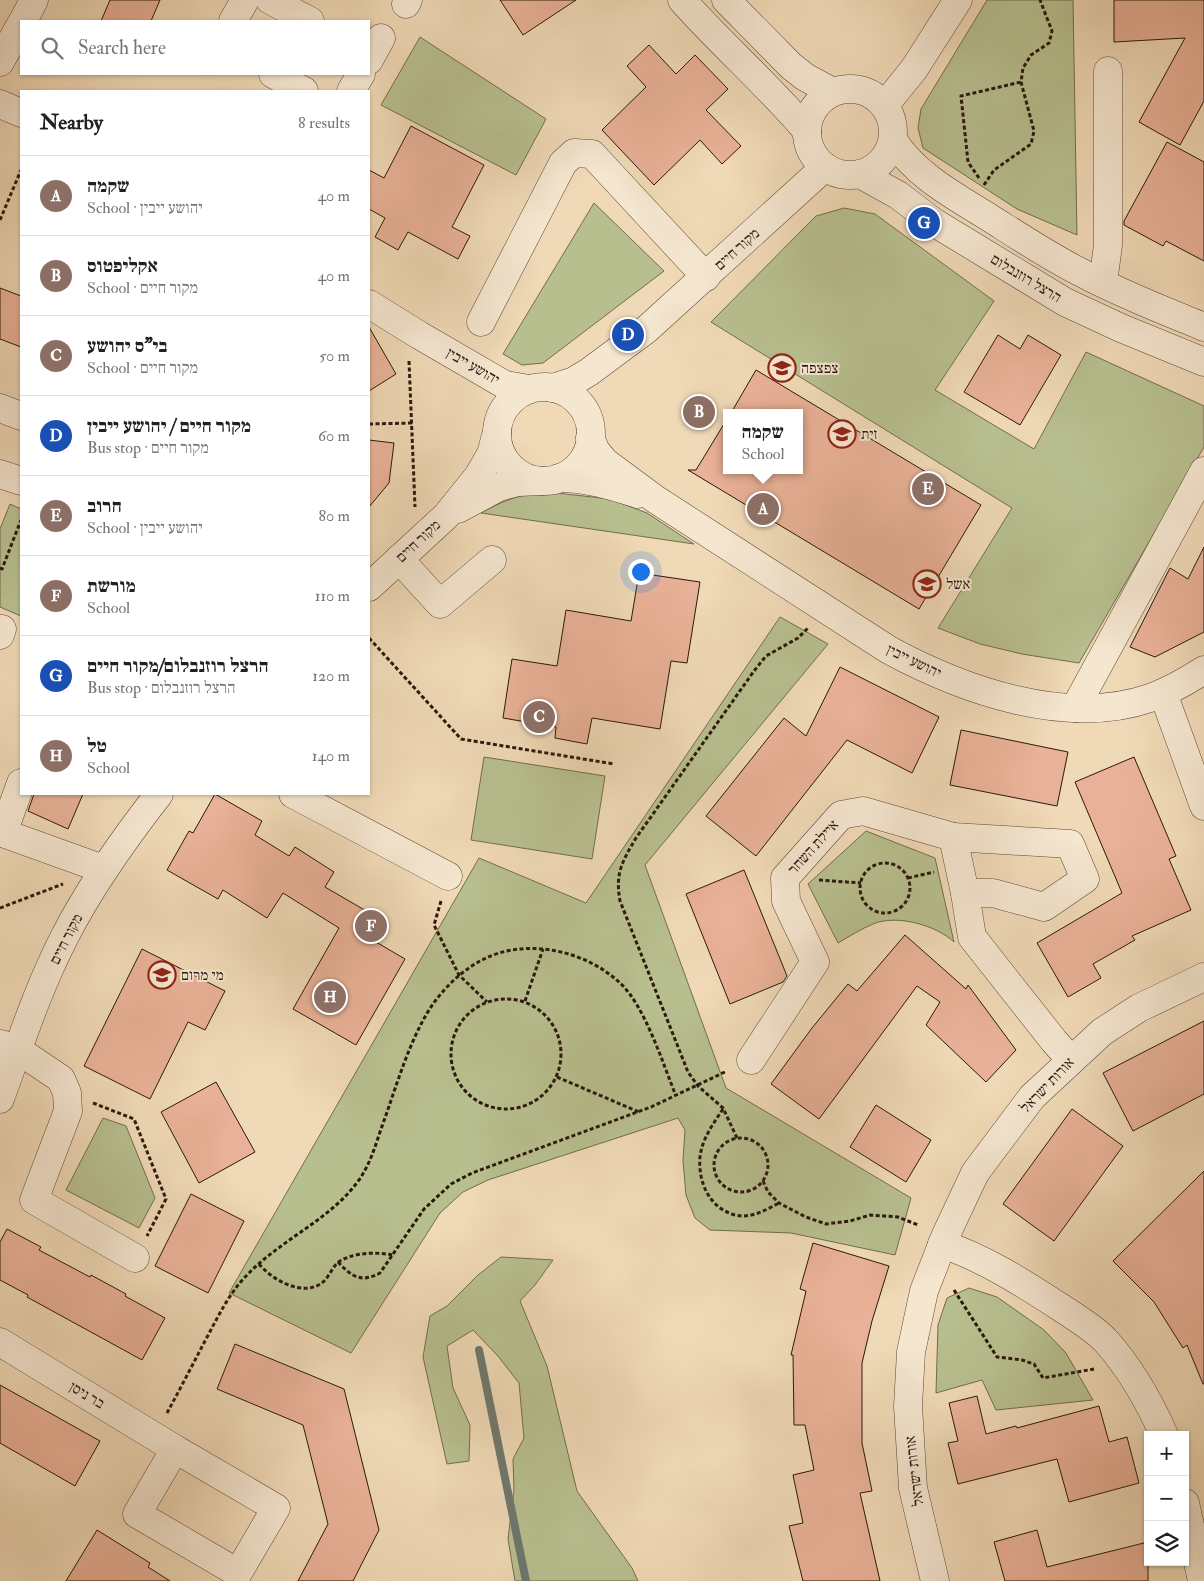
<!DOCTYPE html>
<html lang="en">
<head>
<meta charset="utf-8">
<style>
  :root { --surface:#fff; --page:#f6f6f6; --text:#202124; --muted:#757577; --line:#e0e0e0; --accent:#ea580c }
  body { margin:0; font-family:"IM FELL Double Pica","Frank Ruhl Libre",serif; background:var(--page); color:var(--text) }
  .controls { position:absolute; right:15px; bottom:15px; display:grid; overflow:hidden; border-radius:0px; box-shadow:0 1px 4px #0004 }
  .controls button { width:45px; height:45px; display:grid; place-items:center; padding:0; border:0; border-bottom:1px solid var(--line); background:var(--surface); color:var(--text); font:25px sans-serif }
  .you { position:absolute; left:640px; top:571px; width:18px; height:18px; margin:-12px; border:4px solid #fff; border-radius:50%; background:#1a73e8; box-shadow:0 0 0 8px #1a73e833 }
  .badge { display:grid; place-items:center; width:32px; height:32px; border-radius:50%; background:var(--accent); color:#fff; font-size:16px; font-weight:700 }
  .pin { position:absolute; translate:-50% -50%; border:2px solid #fff; box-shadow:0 1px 5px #0006 }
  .popup { position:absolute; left:723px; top:409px; width:80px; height:65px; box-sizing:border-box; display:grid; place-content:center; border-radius:0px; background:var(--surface); filter:drop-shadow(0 1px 4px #0005); font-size:16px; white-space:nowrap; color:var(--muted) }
  .popup b { font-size:19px; color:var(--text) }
  .popup::after { content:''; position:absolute; left:50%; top:100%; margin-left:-10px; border:10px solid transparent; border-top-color:var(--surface) }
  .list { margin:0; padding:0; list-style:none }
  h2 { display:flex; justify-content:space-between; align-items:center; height:65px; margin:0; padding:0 20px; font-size:21px }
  h2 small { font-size:16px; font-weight:400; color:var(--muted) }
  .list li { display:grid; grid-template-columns:32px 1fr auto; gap:15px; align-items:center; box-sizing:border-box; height:80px; padding:0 20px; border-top:1px solid var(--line) }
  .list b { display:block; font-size:19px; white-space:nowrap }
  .list p { margin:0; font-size:16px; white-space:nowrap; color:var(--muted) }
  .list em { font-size:16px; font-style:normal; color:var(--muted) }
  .icon { flex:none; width:28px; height:28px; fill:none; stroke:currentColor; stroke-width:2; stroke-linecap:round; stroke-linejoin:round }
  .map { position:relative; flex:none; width:1204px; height:1581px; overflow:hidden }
  .search { position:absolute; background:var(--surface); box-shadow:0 1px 4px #0004; left:20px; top:20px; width:350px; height:55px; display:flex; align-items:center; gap:12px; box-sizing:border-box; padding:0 18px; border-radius:0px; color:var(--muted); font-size:19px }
  .panel { position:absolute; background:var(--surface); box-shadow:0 1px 4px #0004; left:20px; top:90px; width:350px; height:705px; border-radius:0px }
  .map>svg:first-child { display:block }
  .green { fill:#b8bf8f; stroke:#726c4e }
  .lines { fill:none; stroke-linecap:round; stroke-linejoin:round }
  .stream { stroke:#6e796f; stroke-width:8 }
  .building { fill:#e9b197; stroke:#2b180d }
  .minor-casing { stroke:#5c4837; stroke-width:29 }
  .path { stroke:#2b180d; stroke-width:3; stroke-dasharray:4 2.5; stroke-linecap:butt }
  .minor { stroke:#f5e6d0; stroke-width:28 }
  .labels { text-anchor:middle; stroke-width:4; stroke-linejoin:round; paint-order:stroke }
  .street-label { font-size:15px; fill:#2b180d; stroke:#f5e6d0 }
  .poi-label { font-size:15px; fill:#2b180d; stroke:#f5e6d0; text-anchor:start }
</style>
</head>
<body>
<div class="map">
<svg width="1204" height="1581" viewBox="0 0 1204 1581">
  <rect width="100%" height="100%" fill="#f0d9b6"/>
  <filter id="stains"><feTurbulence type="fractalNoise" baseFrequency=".004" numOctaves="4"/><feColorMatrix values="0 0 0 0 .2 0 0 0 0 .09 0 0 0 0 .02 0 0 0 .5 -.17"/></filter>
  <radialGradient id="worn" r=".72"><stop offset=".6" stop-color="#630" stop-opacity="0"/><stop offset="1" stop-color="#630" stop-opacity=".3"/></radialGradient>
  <!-- green -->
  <g class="green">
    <path d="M987,0H1073L1077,235L1017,209L923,148L918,128L921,109Z"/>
    <path d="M420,37L546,119L516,175L381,105Z"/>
    <path d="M594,203L664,271L543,363L522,365L503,354Z"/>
    <path d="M844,208L875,214L994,301L935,390L1034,449L1086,352L1204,406V447L1079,663L1022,654L980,644L938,628L1012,508L711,322L816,216Z"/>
    <path d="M548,492L610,499L647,513L694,544L481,513C507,499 517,495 548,492Z"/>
    <path d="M10,504L21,509V616L0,607V529Z"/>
    <path d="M780,617L828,644L645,865L726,1088L911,1198L895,1255L791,1233L710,1230L695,1218L686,1195L683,1161L685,1130L678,1118L488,1180L463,1192L440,1213L351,1353L229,1293L479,858L586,903Z"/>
    <path d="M484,757L605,776L592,859L471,840Z"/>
    <path d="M866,831L935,858L954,942C936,925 896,914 873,924C861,929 850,936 838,943L808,884Z"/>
    <path d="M103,1118L126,1126L155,1198L139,1228L66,1190Z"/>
    <path d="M501,1257L553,1260L535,1285L520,1301L547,1366L577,1491L632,1568L638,1581H515L508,1539L514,1490L513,1459L524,1438L519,1383L497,1355L473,1330L447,1346L453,1388L470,1425L469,1461L447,1464L423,1357L430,1316L447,1306L478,1275Z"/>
    <path d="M969,1288L997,1297L1044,1330L1066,1353L1093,1400L996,1410L982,1380L936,1393L938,1325L947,1298Z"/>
  </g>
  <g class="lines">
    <!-- stream -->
    <path class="stream" d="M479,1350L526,1581"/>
  </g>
  <!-- building -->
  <g class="building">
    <path d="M110,0H160L151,21H101Z"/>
    <path d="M500,0H576L523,35Z"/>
    <path d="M1114,0H1204V101L1180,145L1139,122L1185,38L1114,42Z"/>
    <path d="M649,45L676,74L695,55L728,89L706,110L741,146L722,164L700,140L654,185L602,130L646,87L627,66Z"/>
    <path d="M411,126L484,165L452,227L470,236L458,259L408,232L398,250L375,237L385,218L369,209V170L384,178Z"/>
    <path d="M1167,142L1204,162V261L1166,241L1163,246L1124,225V221Z"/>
    <path d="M0,288L21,296V347L0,339Z"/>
    <path d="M369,327L396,374L369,391Z"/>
    <path d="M998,335L1020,349L1028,335L1061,355L1020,425L964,392Z"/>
    <path d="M756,370L981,505L919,609L688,470H696L727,419V470H799V413H731Z"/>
    <path d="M369,440L394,443L389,483L369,507Z"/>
    <path d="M1204,547V632L1155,657L1130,647L1170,568L1188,579Z"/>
    <path d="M639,573L700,582L687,663L671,661L660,729L592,718L587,744L555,738L556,727L503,718L512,659L557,666L566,610L631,621Z"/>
    <path d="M840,667L939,717L912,773L847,740L756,856L706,816L784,718L806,736Z"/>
    <path d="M961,730L1068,752L1057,806L950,785Z"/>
    <path d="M1134,757L1176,856L1169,859L1191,910L1132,936L1135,940L1093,964L1101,978L1068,997L1037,943L1122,893L1075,782Z"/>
    <path d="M34,794H83L68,829L28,811Z"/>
    <path d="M215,794L262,821L255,835L289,856L295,847L334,872L325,887L387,923L376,942L405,959L356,1045L293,1009L339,928L283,893L267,918L223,890L218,899L167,870L189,831L193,833Z"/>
    <path d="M744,870L787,976L783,982L730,1004L686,894Z"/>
    <path d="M905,935L966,989L968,985L1016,1050L986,1082L926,1025L940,1002L917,986L819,1119L771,1084L812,1028L848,984L857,991Z"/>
    <path d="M142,949L225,991L205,1030L188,1022L150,1099L84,1066Z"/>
    <path d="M1204,1021V1094L1133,1131L1103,1073Z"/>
    <path d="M216,1082L255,1152L199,1183L161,1112Z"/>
    <path d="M876,1105L931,1140L906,1182L850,1147Z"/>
    <path d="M1072,1109L1123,1146L1054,1241L1003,1204Z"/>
    <path d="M1204,1171V1384H1203L1187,1345L1183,1348L1154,1302L1113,1261Z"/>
    <path d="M191,1194L244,1221L208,1293L155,1266Z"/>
    <path d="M7,1229L41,1247L39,1250L90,1277L91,1275L126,1294L125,1296L165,1318L142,1360L27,1297L28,1295L0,1280V1242Z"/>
    <path d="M813,1243L889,1266L872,1321L862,1363V1443L872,1491L860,1493L880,1581H803L789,1526L803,1523L793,1475L814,1470L805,1425H794L793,1355H791L806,1291L800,1289Z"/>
    <path d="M235,1344L344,1389L379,1530L353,1581H298L328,1524L303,1425L217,1389Z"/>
    <path d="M0,1385L100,1441L75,1486L0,1443Z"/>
    <path d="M977,1396L986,1434L1016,1426L1017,1428L1099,1406L1109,1442L1127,1437L1139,1483L1069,1502L1057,1459L958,1484L948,1443L958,1441L949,1403Z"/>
    <path d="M97,1530L150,1563L148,1567L170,1581H66Z"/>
    <path d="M1037,1530L1047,1567L1148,1542V1581H1005L994,1542Z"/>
  </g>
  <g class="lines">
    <!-- minor casing -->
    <g class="minor-casing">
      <g id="minor">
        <path d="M270,0L310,21"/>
        <path d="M682,0C722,45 768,85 807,131"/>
        <path d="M726,0L791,66L805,77L833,92"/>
        <path d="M406,4L408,0"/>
        <path d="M23,21L34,0"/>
        <path d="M233,21L245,0"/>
        <path d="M369,60L381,38"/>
        <path d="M0,62L21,24"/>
        <path d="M273,74L304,91"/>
        <circle cx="850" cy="132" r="43"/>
        <path d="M351,91L361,74"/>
        <path d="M0,104L21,113"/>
        <path d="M885,105L914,69L958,0"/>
        <path d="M893,140C916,176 955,196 990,218C1020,237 1050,257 1082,273C1121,294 1163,310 1204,327"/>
        <path d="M860,174L898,195L935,223L1065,302L1121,328L1204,362"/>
        <path d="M1103,283L1108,245V71"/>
        <path d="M369,304L419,335L505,385L529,389"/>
        <path d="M481,322L563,163L574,153L592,154L706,277"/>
        <circle cx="544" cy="434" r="47"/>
        <path d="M553,388L574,381L589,372L647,329L825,167"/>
        <path d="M0,408L21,416"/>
        <path d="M590,438L596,451L605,462L655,499L889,650C963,690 1066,727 1150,698C1170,691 1187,681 1204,670"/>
        <path d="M0,474L21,481"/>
        <path d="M559,478C587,478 612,486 638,494"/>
        <path d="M458,509L499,487L518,482L542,481"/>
        <path d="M399,559L440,604L492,560"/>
        <path d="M369,587L446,516L479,475L491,454L497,432"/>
        <path d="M0,635L2,629"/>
        <path d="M1163,693L1204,806"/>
        <path d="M1075,708L1204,471"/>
        <path d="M293,794L448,876"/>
        <path d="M0,832L103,869"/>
        <path d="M3,833L21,783"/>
        <path d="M953,837L1070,844L1085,879L1044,907L993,893H965"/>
        <path d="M1,1044L18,1050L61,1079L67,1093L68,1111L34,1200L135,1258"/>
        <path d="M751,1060L815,962L786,901L785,878L841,815L863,811L953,837L965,893L972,937L1054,1041L1071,1060"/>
        <path d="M0,1099C20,1044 38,988 65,936C91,885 124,839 159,794"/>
        <path d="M942,1244C984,1258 1023,1283 1060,1307C1075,1317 1094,1328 1106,1341C1131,1369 1149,1401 1164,1435"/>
        <path d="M0,1342L175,1449"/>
        <path d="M175,1449L276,1508L238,1573L137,1514Z"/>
        <path d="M1185,1503L1202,1581"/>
        <path d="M935,1581L913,1488L908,1406L911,1352L924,1291L945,1237L975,1173L1032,1097L1102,1032L1139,1008L1204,977"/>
      </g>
    </g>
    <!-- path -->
    <g class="path">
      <path d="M979,178L968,162L961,96L1021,82"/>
      <path d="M984,185L994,170L1031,144L1034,131L1021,82L1023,68L1031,55L1049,43L1052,31L1040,0"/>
      <path d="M0,220L21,170"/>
      <path d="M409,361L415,507"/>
      <path d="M369,424L412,423"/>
      <path d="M0,568L2,569L21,520"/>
      <path d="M369,638L461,739L614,764"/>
      <circle cx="885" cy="888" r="25"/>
      <path d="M908,878L934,872"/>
      <path d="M819,880L861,883"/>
      <path d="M441,901L434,925L459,975L487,1002"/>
      <path d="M0,908L63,884"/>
      <circle cx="506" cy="1054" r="55"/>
      <path d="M525,1001L543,949"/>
      <path d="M557,1077L639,1112"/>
      <path d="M93,1103L134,1119L166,1199L147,1236"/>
      <path d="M723,1109C713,1124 702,1139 700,1157C698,1182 709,1208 735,1215C750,1219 766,1210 779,1203"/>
      <circle cx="741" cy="1165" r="27"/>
      <path d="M737,1138L723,1108L698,1086L688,1072L620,901C615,873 622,862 636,838L754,671L766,656L798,638L808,628"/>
      <path d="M763,1181L768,1192L779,1203L806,1217L826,1224L850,1221L870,1215L898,1217L918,1225"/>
      <path d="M338,1262C352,1277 361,1283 380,1273L424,1209L451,1184L472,1173L651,1107L727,1071"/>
      <path d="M259,1264C272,1280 304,1298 323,1282C330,1276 333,1265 340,1261C356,1252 376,1252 393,1255"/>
      <path d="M954,1290L997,1357L1022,1360L1034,1364L1043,1378L1094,1369"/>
      <path d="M167,1413C180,1389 193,1364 206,1339C219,1315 230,1291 250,1272C284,1238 331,1219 359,1180C370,1164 375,1147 381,1129C395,1091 406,1050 426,1015C440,991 461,970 486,958C529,938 586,951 620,983C645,1006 663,1064 676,1096"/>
    </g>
    <!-- minor -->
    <use href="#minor" class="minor"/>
  </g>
  <!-- icons -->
  <defs>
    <g id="school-ring" transform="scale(1.4375)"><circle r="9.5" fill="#f5e6d0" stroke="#8f2418" stroke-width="1.5"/><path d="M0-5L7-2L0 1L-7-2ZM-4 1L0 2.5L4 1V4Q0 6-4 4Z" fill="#8f2418"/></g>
  </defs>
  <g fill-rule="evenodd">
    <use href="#school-ring" x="782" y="368"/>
    <use href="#school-ring" x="842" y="434"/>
    <use href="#school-ring" x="927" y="584"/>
    <use href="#school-ring" x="162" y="975"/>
  </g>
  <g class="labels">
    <!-- street labels -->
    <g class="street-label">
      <text transform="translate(737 249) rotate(-42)" y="5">מקור חיים</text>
      <text transform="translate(1026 278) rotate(31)" y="5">הרצל רוזנבלום</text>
      <text transform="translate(473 366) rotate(30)" y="5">יהושע ייבין</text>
      <text transform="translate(418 541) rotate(-43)" y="5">מקור חיים</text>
      <text transform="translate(914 661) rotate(26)" y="5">יהושע ייבין</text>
      <text transform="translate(813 847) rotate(-48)" y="5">איילת השחר</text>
      <text transform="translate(66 939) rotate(-63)" y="5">מקור חיים</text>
      <text transform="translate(1047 1085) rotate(-46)" y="5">אורות ישראל</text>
      <text transform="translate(87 1395) rotate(31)" y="5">בר ניסן</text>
      <text transform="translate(914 1471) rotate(-97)" y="5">אורות ישראל</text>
    </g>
    <!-- poi labels -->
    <g class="poi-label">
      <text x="801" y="373">צפצפה</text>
      <text x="861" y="439">זית</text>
      <text x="946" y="589">אשל</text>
      <text x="181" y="980">מי מרום</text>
    </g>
  </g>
  <rect width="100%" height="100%" filter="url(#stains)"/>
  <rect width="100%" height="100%" fill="url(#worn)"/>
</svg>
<div class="controls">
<button>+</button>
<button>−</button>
<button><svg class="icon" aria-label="layers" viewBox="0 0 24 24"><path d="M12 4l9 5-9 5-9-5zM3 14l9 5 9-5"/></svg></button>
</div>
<div class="you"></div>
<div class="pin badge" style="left:763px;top:509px;background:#8d6e63">A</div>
<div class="popup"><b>שקמה</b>School</div>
<div class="pin badge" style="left:699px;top:412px;background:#8d6e63">B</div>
<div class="pin badge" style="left:539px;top:717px;background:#8d6e63">C</div>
<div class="pin badge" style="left:628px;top:335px;background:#1a4fb4">D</div>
<div class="pin badge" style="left:928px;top:489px;background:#8d6e63">E</div>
<div class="pin badge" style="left:371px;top:926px;background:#8d6e63">F</div>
<div class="pin badge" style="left:924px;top:223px;background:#1a4fb4">G</div>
<div class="pin badge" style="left:330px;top:997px;background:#8d6e63">H</div>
<div class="search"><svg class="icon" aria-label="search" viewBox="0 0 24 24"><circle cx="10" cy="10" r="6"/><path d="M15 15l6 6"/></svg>Search here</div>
<section class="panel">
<h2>Nearby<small>8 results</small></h2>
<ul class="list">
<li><span class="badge" style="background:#8d6e63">A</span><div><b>שקמה</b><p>School · יהושע ייבין</p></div><em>40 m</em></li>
<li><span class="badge" style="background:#8d6e63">B</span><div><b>אקליפטוס</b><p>School · מקור חיים</p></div><em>40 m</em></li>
<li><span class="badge" style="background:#8d6e63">C</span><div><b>בי&quot;ס יהושע</b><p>School · מקור חיים</p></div><em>50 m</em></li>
<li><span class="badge" style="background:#1a4fb4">D</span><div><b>מקור חיים / יהושע ייבין</b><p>Bus stop · מקור חיים</p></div><em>60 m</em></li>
<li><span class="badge" style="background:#8d6e63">E</span><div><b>חרוב</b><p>School · יהושע ייבין</p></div><em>80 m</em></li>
<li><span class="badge" style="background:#8d6e63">F</span><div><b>מורשת</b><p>School</p></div><em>110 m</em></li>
<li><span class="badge" style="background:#1a4fb4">G</span><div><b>הרצל רוזנבלום/מקור חיים</b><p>Bus stop · הרצל רוזנבלום</p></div><em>120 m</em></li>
<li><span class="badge" style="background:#8d6e63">H</span><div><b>טל</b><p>School</p></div><em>140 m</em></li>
</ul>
</section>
</div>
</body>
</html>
